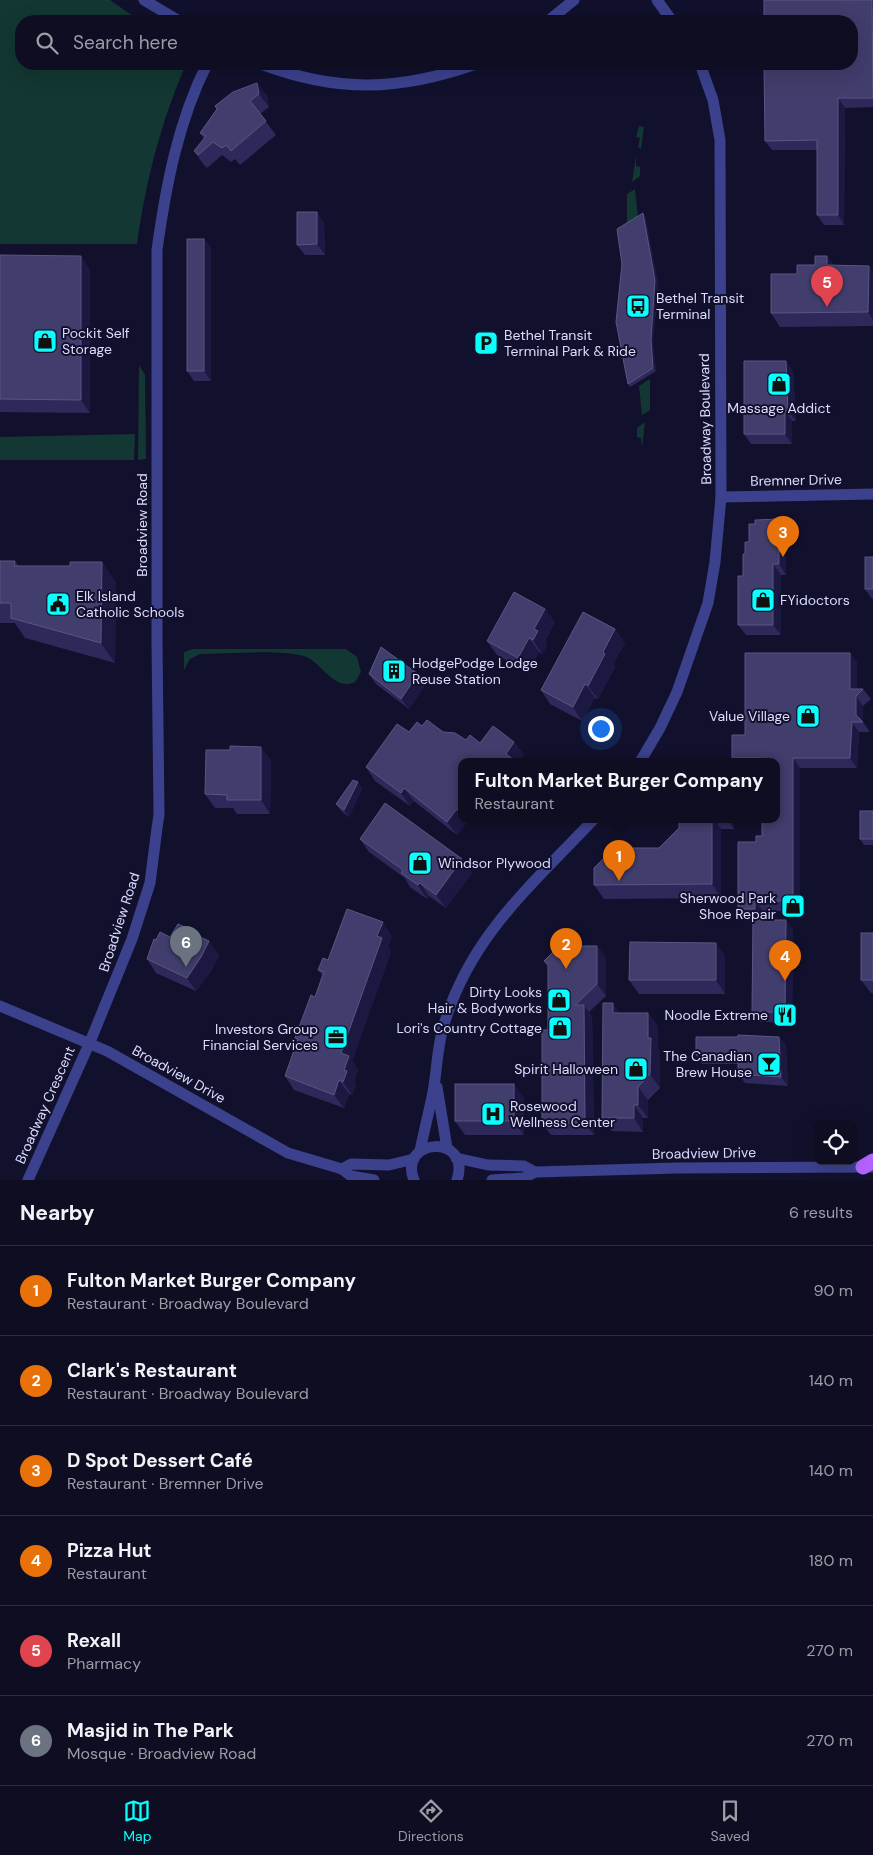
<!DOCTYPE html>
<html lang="en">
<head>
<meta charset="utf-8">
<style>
  :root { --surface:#0e0d22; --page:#17162a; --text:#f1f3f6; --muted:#9b9ca5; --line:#2e2d40; --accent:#08fffd }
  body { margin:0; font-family:"DM Sans",sans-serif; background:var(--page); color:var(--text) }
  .controls { position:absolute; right:15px; bottom:15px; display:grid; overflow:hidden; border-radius:10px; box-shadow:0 5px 20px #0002 }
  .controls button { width:45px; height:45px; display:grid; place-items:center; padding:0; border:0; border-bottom:1px solid var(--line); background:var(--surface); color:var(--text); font:25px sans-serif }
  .you { position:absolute; left:600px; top:728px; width:18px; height:18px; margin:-12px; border:4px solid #fff; border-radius:50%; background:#1a73e8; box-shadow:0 0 0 8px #1a73e833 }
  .badge { display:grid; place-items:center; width:32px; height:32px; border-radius:50%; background:var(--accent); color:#fff; font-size:16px; font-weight:700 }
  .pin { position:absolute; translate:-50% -41px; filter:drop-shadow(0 1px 2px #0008) }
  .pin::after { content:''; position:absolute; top:26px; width:18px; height:15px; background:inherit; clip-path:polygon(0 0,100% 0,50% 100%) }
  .popup { position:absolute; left:458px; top:758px; width:322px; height:65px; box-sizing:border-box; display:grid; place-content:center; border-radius:10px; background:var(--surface); filter:drop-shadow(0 1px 4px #0005); font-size:16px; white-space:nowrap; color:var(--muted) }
  .popup b { font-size:19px; color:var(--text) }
  .popup::after { content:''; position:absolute; left:50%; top:100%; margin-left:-10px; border:10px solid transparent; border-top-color:var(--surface) }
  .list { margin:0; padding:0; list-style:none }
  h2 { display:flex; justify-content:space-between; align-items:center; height:65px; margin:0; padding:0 20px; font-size:21px }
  h2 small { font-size:16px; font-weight:400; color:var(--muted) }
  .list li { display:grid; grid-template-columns:32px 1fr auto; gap:15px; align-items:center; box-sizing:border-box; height:90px; padding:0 20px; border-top:1px solid var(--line) }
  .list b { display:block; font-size:19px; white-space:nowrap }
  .list p { margin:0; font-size:16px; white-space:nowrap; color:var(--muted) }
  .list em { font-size:16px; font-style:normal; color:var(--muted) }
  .icon { flex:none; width:28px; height:28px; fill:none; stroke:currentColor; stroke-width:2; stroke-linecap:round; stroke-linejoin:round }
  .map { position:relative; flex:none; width:873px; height:1180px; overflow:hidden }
  .search { position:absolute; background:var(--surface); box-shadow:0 5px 20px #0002; left:15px; right:15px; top:15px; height:55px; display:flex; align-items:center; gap:12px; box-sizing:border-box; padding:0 18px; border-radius:20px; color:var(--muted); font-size:19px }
  .sheet { height:605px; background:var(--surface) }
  nav { display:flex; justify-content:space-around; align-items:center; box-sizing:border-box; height:70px; border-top:1px solid var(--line); background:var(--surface); font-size:14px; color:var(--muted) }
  nav a { display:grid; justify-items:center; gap:2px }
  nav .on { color:var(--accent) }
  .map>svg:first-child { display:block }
  .green { fill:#133732 }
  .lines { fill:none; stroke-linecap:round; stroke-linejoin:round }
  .minor { stroke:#3b418d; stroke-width:11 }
  .major { stroke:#b463ff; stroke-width:15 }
  .wall { fill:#2e295a }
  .shaded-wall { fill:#1b1841 }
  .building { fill:#413d6c; stroke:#595683 }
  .labels { text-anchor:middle; stroke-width:4; stroke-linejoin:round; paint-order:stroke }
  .poi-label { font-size:14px; fill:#dddcff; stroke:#12112d; text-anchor:start }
  .street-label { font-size:14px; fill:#dddcff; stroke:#12112d }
</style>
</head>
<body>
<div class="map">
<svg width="873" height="1180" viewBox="0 0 873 1180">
  <rect width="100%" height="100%" fill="#12112d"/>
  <!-- green -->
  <g class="green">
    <path d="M0,0H110L140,21H21V64H186C161,122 146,180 137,244H0Z"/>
    <path d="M639,126L644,127L641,149L638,147L640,138L636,137Z"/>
    <path d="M636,156V166L640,167V176L632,182Z"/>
    <path d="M635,189L638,218L627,225V194Z"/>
    <path d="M139,365L145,375L146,459L138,460Z"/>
    <path d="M650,379V410L642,415L639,386Z"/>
    <path d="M645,422L642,448L641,438L637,437V428Z"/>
    <path d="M135,434L134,460H0V437Z"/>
    <path d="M193,649H346L357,657L361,672L355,682C334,692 322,662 304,656C276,649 229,654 200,654L190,659L184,670V652Z"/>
  </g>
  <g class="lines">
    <!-- minor -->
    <g class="minor">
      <path d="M144,0L179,21"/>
      <path d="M657,0L672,21"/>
      <path d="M548,21L574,0"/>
      <path d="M261,64C338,93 399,91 476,64"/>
      <path d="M721,497L873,494"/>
      <path d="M640,762L660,728L677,692L708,603L715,562L721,497L720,140L713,100L700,64"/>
      <path d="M0,1006L107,1051L288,1153L342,1169L351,1176L374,1180"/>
      <path d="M437,1087L447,1148"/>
      <path d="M420,1151C424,1131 429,1112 433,1092C437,1070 437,1049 443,1028C469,937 531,886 593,820"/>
      <path d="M456,1158L488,1165L524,1166L535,1172"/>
      <path d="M342,1169L351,1164L389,1165L414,1159"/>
      <path d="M28,1180L90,1042L132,939L150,883L157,828L159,815L157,642V250C166,185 178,122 207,64"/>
      <path d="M414,1180C397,1138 472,1133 457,1180"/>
      <path d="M492,1180L524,1178L535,1172L677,1168L871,1167"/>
    </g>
    <!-- major -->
    <path class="major" d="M863,1167L873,1161"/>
  </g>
  <!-- wall -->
  <g class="wall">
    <path d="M873,0V107L845,108L844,225H824L817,215V150H772L765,141Z"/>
    <path d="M257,83L267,96L269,107L260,114L276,135L240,165L235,159L231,162L222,155L207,168L204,165L194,151L204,139L200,133L217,109L215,106Z"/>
    <path d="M643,213L645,216L658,283L653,343L656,371L630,387L628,384Z"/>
    <path d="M324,222L325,255H305L297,245Z"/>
    <path d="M204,239L211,248V381H194L187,371Z"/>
    <path d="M0,255L90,270V413L0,412Z"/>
    <path d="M827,256L833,265L869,266L873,272V326L780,327L771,313L797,274L815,265Z"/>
    <path d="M793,371L796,421H792V444H751L744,434Z"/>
    <path d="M786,530V575H781V635H746L738,625L745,554L749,542Z"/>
    <path d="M873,557V599H872L865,589Z"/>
    <path d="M0,561H15L18,566L116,582L115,663L25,638L15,623H0Z"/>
    <path d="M555,622L545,641L547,645L542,654L539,652L528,672L497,655L487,641Z"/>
    <path d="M615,629L625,643L613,664L615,667L598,699L595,698L582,721L550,704L541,690Z"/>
    <path d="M850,653L857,663V689H863L871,699L863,706V722L870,732H859L857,768H800V911H763V920L793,930L792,1022H759L752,1012L753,920H746L738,909L756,842L762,836L776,762H735L732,758L745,735Z"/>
    <path d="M369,674L425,685L409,709L376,684Z"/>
    <path d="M422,726L443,732L466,740L480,743L514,742L524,755L519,762H462V820H477L476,822L474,820L466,823L457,835L414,801L410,806L375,781L366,767L409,732Z"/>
    <path d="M271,760L270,814H237L233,808H215L205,794Z"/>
    <path d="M358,782L362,789L349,817L341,811L336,804Z"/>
    <path d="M873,811V845H864L860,839Z"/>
    <path d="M679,820H734V829H721V898L604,899L594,885L659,848L679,828Z"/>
    <path d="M360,839L462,859L472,873L446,908L429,896L427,899L410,887L405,878L369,852Z"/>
    <path d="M873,933V993H871L861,980Z"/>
    <path d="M392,936L388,947L391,952L352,1061L358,1070L354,1081L356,1085L352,1095L349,1094L344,1108L294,1090L285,1076L298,1041L295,1038L315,997L322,975L318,970L328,960Z"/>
    <path d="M202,938L219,955L211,971L196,991L156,973L147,959L156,940Z"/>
    <path d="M566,946H597L606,958V996L589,1012L592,1017L594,1135H551L542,1123L548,1030V966L544,961Z"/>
    <path d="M725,956V994H639L629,980Z"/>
    <path d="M619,1013H648L658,1027V1048L660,1052V1088L648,1100V1118H643V1132L612,1131L602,1118Z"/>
    <path d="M779,1037L786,1046L788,1086L745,1083L738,1074V1064H702L696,1055Z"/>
    <path d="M524,1098V1135H465L455,1121Z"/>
  </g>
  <!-- shaded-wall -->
  <g class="shaded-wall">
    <path d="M872,0H873V98Z"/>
    <path d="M257,83L267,96L269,107L259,94Z"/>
    <path d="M838,98L845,108L844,225L838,215Z"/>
    <path d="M317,212L324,222L325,255L317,244Z"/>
    <path d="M643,213L645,216L658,283L653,343L656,371L653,368L651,340Z"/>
    <path d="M204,239L211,248V381L204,371Z"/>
    <path d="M81,256L90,270V413L81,400Z"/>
    <path d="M827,256L836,270L827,265Z"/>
    <path d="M869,266L873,272V320L868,312Z"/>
    <path d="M786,361L793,371L796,421L788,411Z"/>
    <path d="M785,411L792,421V444L785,434Z"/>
    <path d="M779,519L786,530V575L779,564Z"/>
    <path d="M102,562L116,582L115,663L101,643Z"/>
    <path d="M773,564L781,575V635L773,625Z"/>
    <path d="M545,609L555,622L545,641L547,645L542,654L533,640L534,629Z"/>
    <path d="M615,629L625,643L613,664L615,667L598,699L588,686L603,652Z"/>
    <path d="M529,638L539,652L528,672L518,658Z"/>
    <path d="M850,653L857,663V695L856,696L863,706V722L856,715L850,689Z"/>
    <path d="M418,674L425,685L409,709L401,699Z"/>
    <path d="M585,684L595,698L582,721L573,707Z"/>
    <path d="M852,722L859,732L857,768L850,758Z"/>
    <path d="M514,742L524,755L519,762H512L506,754Z"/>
    <path d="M261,747L271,760L270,814L261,800Z"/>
    <path d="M793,758L800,768V911L793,901Z"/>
    <path d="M358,782L362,789L349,817L344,810Z"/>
    <path d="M404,788L414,801L410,806L401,793Z"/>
    <path d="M456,810L462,817V820H463L466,823L457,835L447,822Z"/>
    <path d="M712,820H715L721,829V898L712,884Z"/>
    <path d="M728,820H734V829Z"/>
    <path d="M462,859L472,873L446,908L436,895Z"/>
    <path d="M420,883L429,896L427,899L418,885Z"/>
    <path d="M755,901L763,911V920L755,909Z"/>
    <path d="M786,920L793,930L792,1022L785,1012Z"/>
    <path d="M383,922L392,936L388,947L391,952L352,1061L358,1070L354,1081L356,1085L352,1095L343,1082L344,1070L341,1053Z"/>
    <path d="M199,933L207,945L209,941L219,955L211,971L196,991L187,978Z"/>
    <path d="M716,943L725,956V994L716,980Z"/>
    <path d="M597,946L606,958V996L597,984Z"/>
    <path d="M613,1003L622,1017L613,1013Z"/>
    <path d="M584,1005L592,1017L594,1135L585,1123Z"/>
    <path d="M648,1013L658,1027V1048L660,1052V1088L650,1074L648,1038Z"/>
    <path d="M779,1037L786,1046L788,1086L781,1077Z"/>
    <path d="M339,1080L349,1094L344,1108L334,1095Z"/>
    <path d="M514,1084L524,1098V1135L514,1121Z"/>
    <path d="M638,1087L648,1100V1118L638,1105Z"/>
    <path d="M634,1105L643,1118V1132L634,1118Z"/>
  </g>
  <!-- building -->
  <g class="building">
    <path d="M764,0H872L873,98H838V215H817V140L765,141L764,64H852V21H764Z"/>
    <path d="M257,83L259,94L250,101L266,121L231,151L226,145L222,148L213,142L198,155L194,151L206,136L200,133L217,109L215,106L233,92Z"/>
    <path d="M297,212H317V244L297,245Z"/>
    <path d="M643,213L655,280L651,340L653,368L628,384L616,322L622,264L617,229Z"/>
    <rect x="187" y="239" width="17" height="132"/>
    <path d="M0,255L81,256V400L0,399Z"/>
    <path d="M815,256H827V265L869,266L868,312L771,313V274H797V265H815Z"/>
    <path d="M744,361H786L788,411H785V434H744Z"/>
    <path d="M779,519V564H773V625H738V576H743V554H745V542H749V524H755V520Z"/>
    <rect x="865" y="557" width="8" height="32"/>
    <path d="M0,561H15L14,566H70V562H102L101,643L11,618V603H0Z"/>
    <path d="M514,592L545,609L534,629L538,631L533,640L529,638L518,658L487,641Z"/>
    <path d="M583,612L615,629L603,652L605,654L588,686L585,684L573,707L541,690Z"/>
    <path d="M381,647L418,674L401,699L369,674Z"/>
    <path d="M745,653H850V689H863L856,696V715L863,722H852L850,758H793V901H755V909H738V842H756V836H762V820H776V762H762V758H732V735H745Z"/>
    <path d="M427,720L443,732L455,733L466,740L470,735L480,743L493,726L514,742L506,754L514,760L513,762H462V807L456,810L447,822L404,788L401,793L366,767L397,724L409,732L417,722L422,726Z"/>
    <path d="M230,746L261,747V800H227V795L205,794L206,750H230Z"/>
    <path d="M353,780L358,782L344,810L336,804Z"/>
    <path d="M385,803L462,859L436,895L420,883L418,885L401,873L403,870L360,839Z"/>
    <rect x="860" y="811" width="13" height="28"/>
    <path d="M679,820H712V884L594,885V868L614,848H659L679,828Z"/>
    <path d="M347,909L383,922L377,936L382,938L341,1053L349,1056L344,1070L347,1071L343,1082L339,1080L334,1095L285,1076L298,1039L295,1038L311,995L315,997L324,972L318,970L323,958L328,960Z"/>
    <path d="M753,920H786L785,1012H752Z"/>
    <path d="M178,924L199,933L198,936L209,941L201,957L187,978L147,959L154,939L156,940L160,932L170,937Z"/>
    <rect x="861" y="933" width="12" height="47"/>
    <path d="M563,942L566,946H597V984L575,1005H584L585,1123H542V1030H548V965L544,961Z"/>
    <path d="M630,942L716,943V980H629Z"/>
    <path d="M603,1003H613V1013H648V1038H651L650,1074L638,1087V1105H634V1118H602Z"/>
    <path d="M738,1035L779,1037L781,1077L738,1074V1055H696V1037H738Z"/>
    <rect x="455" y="1084" width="59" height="37"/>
  </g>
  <!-- icons -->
  <defs>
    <g id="bus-square" transform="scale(1.25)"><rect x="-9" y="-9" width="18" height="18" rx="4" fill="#08fffd" stroke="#12112d"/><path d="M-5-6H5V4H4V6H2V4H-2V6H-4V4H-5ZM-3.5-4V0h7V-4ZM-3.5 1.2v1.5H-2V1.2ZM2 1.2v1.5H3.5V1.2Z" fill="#111"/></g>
    <g id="shop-square" transform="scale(1.25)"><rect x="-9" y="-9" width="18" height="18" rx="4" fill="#08fffd" stroke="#12112d"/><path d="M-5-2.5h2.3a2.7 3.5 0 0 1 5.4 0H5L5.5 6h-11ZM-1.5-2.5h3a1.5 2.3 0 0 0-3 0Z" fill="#111"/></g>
    <g id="parking-square" transform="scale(1.25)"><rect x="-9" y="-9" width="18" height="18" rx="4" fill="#08fffd" stroke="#12112d"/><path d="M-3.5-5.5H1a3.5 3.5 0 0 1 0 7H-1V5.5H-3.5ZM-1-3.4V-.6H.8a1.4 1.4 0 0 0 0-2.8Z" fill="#111"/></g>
    <g id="civic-square" transform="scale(1.25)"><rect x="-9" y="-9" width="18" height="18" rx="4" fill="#08fffd" stroke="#12112d"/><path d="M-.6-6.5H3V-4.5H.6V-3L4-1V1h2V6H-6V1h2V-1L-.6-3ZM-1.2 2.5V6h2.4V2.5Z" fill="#111"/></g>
    <g id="building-square" transform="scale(1.25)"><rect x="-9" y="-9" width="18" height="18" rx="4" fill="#08fffd" stroke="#12112d"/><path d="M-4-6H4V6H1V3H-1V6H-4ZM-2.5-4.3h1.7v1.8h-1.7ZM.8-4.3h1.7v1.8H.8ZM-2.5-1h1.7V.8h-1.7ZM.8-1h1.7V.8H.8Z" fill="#111"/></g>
    <g id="restaurant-square" transform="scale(1.25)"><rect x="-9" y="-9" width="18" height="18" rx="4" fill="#08fffd" stroke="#12112d"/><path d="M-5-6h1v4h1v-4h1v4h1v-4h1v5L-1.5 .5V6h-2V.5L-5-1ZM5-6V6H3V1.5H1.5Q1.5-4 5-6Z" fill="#111"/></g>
    <g id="office-square" transform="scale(1.25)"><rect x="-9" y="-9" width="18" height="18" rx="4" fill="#08fffd" stroke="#12112d"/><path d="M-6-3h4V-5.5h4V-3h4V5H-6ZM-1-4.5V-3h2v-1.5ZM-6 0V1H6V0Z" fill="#111"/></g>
    <g id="bar-square" transform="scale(1.25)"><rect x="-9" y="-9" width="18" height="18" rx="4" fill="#08fffd" stroke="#12112d"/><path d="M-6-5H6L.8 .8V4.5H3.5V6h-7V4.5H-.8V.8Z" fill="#111"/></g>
    <g id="hospital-square" transform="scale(1.25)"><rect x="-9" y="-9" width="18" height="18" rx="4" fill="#08fffd" stroke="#12112d"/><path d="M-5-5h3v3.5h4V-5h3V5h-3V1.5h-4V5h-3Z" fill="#111"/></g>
  </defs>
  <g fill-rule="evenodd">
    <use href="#bus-square" x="638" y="306"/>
    <use href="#shop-square" x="45" y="341"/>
    <use href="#parking-square" x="486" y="343"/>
    <use href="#shop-square" x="779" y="384"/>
    <use href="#shop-square" x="763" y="600"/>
    <use href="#civic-square" x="58" y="604"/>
    <use href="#building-square" x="394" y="671"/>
    <use href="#shop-square" x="808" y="716"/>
    <use href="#shop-square" x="420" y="863"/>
    <use href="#shop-square" x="793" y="906"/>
    <use href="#shop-square" x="559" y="1000"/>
    <use href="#restaurant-square" x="785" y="1015"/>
    <use href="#shop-square" x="560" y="1028"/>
    <use href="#office-square" x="336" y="1037"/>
    <use href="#bar-square" x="769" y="1064"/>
    <use href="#shop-square" x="636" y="1069"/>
    <use href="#hospital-square" x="493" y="1114"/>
  </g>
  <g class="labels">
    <!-- poi labels -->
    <g class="poi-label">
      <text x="656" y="303">Bethel Transit<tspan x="656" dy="16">Terminal</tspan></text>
      <text x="62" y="338">Pockit Self<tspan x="62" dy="16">Storage</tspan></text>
      <text x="504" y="340">Bethel Transit<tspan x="504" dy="16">Terminal Park &amp; Ride</tspan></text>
      <text x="779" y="413" text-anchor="middle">Massage Addict</text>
      <text x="76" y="601">Elk Island<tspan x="76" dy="16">Catholic Schools</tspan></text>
      <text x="780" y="605">FYidoctors</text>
      <text x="412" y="668">HodgePodge Lodge<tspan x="412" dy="16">Reuse Station</tspan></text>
      <text x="790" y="721" text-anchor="end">Value Village</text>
      <text x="438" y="868">Windsor Plywood</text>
      <text x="776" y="903" text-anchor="end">Sherwood Park<tspan x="776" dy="16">Shoe Repair</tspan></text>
      <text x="542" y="997" text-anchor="end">Dirty Looks<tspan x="542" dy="16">Hair &amp; Bodyworks</tspan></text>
      <text x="768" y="1020" text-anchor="end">Noodle Extreme</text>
      <text x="542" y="1033" text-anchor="end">Lori's Country Cottage</text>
      <text x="318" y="1034" text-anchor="end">Investors Group<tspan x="318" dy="16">Financial Services</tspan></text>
      <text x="752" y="1061" text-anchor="end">The Canadian<tspan x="752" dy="16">Brew House</tspan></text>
      <text x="618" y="1074" text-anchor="end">Spirit Halloween</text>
      <text x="510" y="1111">Rosewood<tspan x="510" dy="16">Wellness Center</tspan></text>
    </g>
    <!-- street labels -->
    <g class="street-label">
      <text transform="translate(705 419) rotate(-91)" y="5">Broadway Boulevard</text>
      <text transform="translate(796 480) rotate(-1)" y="5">Bremner Drive</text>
      <text transform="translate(142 525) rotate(-90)" y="5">Broadview Road</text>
      <text transform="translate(119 922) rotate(-72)" y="5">Broadview Road</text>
      <text transform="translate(179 1074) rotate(29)" y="5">Broadview Drive</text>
      <text transform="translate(45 1105) rotate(-66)" y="5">Broadway Crescent</text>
      <text transform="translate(704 1153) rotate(-1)" y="5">Broadview Drive</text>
    </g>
  </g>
</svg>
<div class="controls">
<button><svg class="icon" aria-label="locate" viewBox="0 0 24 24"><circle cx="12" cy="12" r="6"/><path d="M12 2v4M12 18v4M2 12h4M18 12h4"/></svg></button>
</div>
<div class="you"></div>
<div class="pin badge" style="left:619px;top:881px;background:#e8710a">1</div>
<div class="popup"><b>Fulton Market Burger Company</b>Restaurant</div>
<div class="pin badge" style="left:566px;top:969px;background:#e8710a">2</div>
<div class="pin badge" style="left:783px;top:557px;background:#e8710a">3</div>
<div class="pin badge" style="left:785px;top:981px;background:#e8710a">4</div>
<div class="pin badge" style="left:827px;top:307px;background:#e0444e">5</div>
<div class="pin badge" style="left:186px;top:967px;background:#6b7280">6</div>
<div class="search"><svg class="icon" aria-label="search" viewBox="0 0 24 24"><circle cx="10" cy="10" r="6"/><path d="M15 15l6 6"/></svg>Search here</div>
</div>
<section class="sheet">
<h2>Nearby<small>6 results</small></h2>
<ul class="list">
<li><span class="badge" style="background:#e8710a">1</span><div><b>Fulton Market Burger Company</b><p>Restaurant · Broadway Boulevard</p></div><em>90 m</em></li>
<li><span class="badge" style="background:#e8710a">2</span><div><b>Clark's Restaurant</b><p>Restaurant · Broadway Boulevard</p></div><em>140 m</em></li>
<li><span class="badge" style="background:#e8710a">3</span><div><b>D Spot Dessert Café</b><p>Restaurant · Bremner Drive</p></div><em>140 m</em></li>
<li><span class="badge" style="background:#e8710a">4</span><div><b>Pizza Hut</b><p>Restaurant</p></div><em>180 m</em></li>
<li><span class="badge" style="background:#e0444e">5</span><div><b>Rexall</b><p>Pharmacy</p></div><em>270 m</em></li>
<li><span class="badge" style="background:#6b7280">6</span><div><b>Masjid in The Park</b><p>Mosque · Broadview Road</p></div><em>270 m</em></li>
</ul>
</section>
<nav>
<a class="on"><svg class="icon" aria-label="map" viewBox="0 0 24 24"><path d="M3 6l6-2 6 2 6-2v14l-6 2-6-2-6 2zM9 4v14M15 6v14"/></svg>Map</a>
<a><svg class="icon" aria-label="directions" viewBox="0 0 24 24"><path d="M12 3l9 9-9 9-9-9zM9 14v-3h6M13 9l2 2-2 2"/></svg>Directions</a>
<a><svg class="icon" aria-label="saved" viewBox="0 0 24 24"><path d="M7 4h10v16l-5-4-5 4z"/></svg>Saved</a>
</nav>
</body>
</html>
